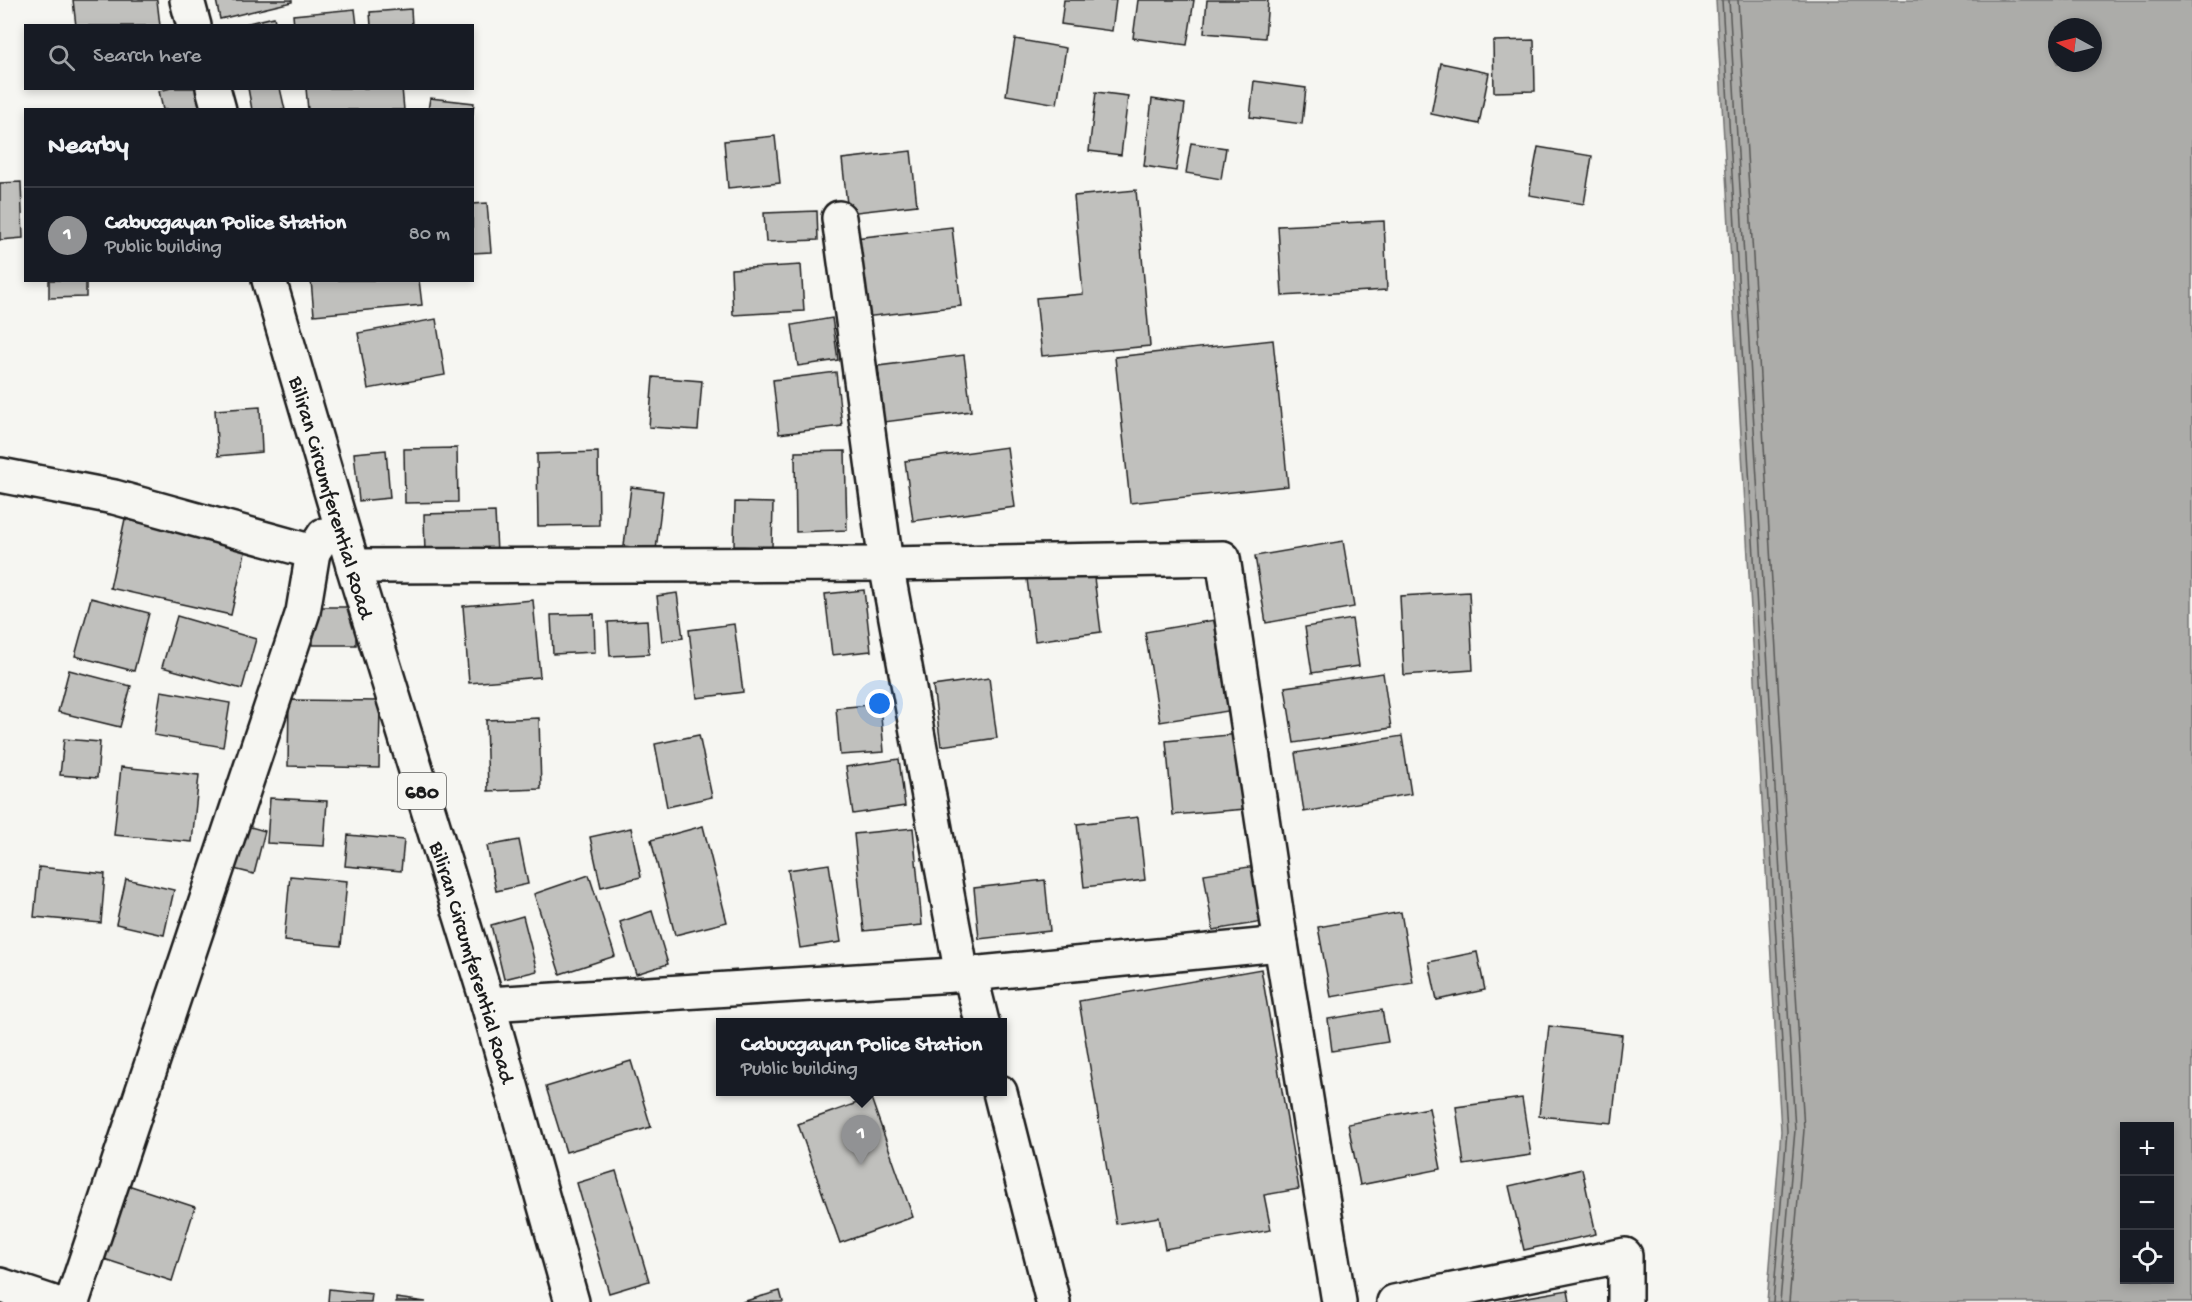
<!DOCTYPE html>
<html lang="en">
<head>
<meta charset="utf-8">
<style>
  :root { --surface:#171b24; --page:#242831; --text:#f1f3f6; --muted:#9ea1a6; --line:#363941; --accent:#919294 }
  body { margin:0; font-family:"Gochi Hand",sans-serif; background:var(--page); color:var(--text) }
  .controls { position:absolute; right:18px; bottom:18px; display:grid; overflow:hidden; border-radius:0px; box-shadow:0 3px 9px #0003 }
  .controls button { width:54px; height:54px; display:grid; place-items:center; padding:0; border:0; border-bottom:2px solid var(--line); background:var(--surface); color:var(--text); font:30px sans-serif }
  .compass { position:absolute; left:2048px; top:18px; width:54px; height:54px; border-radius:50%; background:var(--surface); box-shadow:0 3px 9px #0003; rotate:277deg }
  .you { position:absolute; left:880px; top:704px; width:21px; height:21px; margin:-15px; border:4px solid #fff; border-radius:50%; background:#1a73e8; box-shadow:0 0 0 9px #1a73e833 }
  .badge { display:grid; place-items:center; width:39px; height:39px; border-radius:50%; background:var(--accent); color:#fff; font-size:20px; font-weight:700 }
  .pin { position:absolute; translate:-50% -50px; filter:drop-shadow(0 2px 3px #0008) }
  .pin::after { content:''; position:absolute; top:32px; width:21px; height:18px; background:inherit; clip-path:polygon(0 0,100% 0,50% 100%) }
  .popup { position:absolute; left:716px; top:1018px; width:291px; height:78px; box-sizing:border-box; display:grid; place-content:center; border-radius:0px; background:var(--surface); filter:drop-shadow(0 2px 4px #0005); font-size:20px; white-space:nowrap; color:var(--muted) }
  .popup b { font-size:22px; color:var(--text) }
  .popup::after { content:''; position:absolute; left:50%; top:100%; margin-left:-12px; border:12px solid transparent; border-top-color:var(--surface) }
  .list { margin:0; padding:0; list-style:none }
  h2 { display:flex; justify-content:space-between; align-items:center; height:78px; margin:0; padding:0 24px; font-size:26px }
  h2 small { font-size:20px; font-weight:400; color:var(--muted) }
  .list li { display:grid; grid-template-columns:39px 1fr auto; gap:18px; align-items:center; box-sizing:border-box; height:96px; padding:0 24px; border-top:2px solid var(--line) }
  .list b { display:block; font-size:22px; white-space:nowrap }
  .list p { margin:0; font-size:20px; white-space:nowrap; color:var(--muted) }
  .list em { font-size:20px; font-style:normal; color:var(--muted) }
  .icon { flex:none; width:33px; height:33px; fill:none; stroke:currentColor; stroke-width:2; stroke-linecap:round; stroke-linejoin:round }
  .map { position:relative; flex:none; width:2192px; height:1302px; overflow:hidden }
  .search { position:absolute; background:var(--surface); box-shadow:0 3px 9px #0003; left:24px; top:24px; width:450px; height:66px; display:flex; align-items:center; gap:15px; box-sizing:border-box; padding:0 21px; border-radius:0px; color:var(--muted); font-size:22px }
  .panel { position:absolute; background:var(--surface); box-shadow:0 3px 9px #0003; left:24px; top:108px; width:450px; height:174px; border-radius:0px }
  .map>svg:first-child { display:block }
  .water { fill:#acaca9; stroke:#727271; stroke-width:1.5; fill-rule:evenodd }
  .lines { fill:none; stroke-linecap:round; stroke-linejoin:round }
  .shore { stroke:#565654; stroke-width:1.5 }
  .building { fill:#c0c0bd; stroke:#1c1c1c; stroke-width:1.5 }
  .minor-casing { stroke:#1c1c1c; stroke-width:38 }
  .major-casing { stroke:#1c1c1c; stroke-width:38 }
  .minor { stroke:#f6f6f2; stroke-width:33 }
  .major { stroke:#f6f6f2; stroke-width:33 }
  .labels { text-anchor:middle; stroke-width:5; stroke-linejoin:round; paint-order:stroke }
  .shield { fill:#f6f6f2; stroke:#5d5d5c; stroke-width:1.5 }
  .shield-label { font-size:21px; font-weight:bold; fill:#1c1c1c }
  .street-label { font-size:22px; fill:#1c1c1c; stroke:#f6f6f2 }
</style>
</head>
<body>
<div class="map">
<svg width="2192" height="1302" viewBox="0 0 2192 1302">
  <rect width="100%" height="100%" fill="#f6f6f2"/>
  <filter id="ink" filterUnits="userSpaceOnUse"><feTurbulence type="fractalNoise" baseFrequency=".0167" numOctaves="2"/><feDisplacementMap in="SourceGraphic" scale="12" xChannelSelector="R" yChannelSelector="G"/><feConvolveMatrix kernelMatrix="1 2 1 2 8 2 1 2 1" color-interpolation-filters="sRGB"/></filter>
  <g filter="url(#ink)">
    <!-- water -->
    <path class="water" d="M1716,0H2192V1302H1767L1781,1131ZM2057,27H2093V63H2057ZM2124,1126H2170V1280H2124Z"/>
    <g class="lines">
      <!-- shore -->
      <g class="shore">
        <path d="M1722,0L1787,1131L1773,1302"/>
        <path d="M1729,0L1795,1130L1780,1302"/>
        <path d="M1738,0L1804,1130L1789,1302"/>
      </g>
    </g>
    <!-- building -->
    <g class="building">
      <path d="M73,0H157L160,26H76Z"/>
      <path d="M216,0H292V2L220,19Z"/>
      <path d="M1064,0H1116L1112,31L1061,24Z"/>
      <path d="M1138,0H1194L1187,45L1133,38Z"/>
      <path d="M1207,0H1268L1265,38L1204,33Z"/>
      <path d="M355,9L357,26H294L293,15Z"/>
      <path d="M411,9L412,26H371L370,12Z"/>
      <path d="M274,17L276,26H236Z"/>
      <path d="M1015,39L1066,48L1057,104L1006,95Z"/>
      <path d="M1534,40L1535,91L1494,92L1493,41Z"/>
      <path d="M1441,63L1489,73L1479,124L1431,114Z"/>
      <path d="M1254,81L1306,88L1302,124L1250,117Z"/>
      <path d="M171,88H203L208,110H163L159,91Z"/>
      <path d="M248,88H280L285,110H252Z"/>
      <path d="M306,88H402L404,110H308Z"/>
      <path d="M1096,92L1128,96L1121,155L1089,151Z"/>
      <path d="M430,98L474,103L472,119V110H428Z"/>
      <path d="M1152,99L1185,104L1176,171L1144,166Z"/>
      <path d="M775,136L780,183L728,188L724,141Z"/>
      <path d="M1191,143L1226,148L1221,179L1186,173Z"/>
      <path d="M1538,147L1592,156L1584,204L1529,195Z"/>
      <path d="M911,151L917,205L848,213L842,159Z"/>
      <path d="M21,182L23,238L0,240V183Z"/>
      <path d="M1136,190L1150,346L1042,356L1036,298L1083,294L1074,196Z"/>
      <path d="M487,203L491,252L472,253V204Z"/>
      <path d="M817,211L818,240L766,242L764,213Z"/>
      <path d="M1384,221L1387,290L1282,296L1278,226Z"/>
      <path d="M952,227L961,306L864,317L855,238Z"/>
      <path d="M801,265L804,311L733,315L731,269Z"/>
      <path d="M49,280H86V297L49,298Z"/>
      <path d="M311,280H419L422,305L314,315Z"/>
      <path d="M832,318L838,360L798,366L792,325Z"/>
      <path d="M436,319L445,375L368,389L358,333Z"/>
      <path d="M1273,340L1288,486L1130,503L1115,357Z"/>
      <path d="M964,355L971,411L884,422L878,366Z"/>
      <path d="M836,372L842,426L779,434L773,380Z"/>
      <path d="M653,377L702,381L698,430L649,427Z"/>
      <path d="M260,407L262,452L218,456L215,410Z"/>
      <path d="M1007,447L1015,507L913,521L905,461Z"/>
      <path d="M457,448L458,502L405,503L404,449Z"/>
      <path d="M386,450L390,498L359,501L354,453Z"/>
      <path d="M845,451L847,530L796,532L795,452Z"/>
      <path d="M598,452L599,525L538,526L537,454Z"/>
      <path d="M631,487L663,491L656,550L624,546Z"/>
      <path d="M735,502L773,503L772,547L734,546Z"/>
      <path d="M495,512L497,553L425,556L424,514Z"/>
      <path d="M125,519L246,548L231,615L110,588Z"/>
      <path d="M1343,541L1354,607L1266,623L1255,556Z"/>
      <path d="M1093,570L1101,632L1035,641L1027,579Z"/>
      <path d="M864,590L871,651L832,655L825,594Z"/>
      <path d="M1469,592L1473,670L1404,675L1400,596Z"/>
      <path d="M677,593L683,638L662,641L657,596Z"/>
      <path d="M91,598L149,613L134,671L75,656Z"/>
      <path d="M533,600L540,677L469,683L463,606Z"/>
      <rect x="313" y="607" width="43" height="38"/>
      <path d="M594,614L595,652L553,654L551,615Z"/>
      <path d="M177,616L256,639L242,689L162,667Z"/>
      <path d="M1352,619L1359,666L1312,673L1305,627Z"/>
      <path d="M647,620L649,654L610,656L608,622Z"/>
      <path d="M1214,620L1228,711L1160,722L1145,632Z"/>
      <path d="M734,624L743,692L697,698L689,630Z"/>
      <path d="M69,670L131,686L120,727L58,712Z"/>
      <path d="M1383,673L1391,728L1294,743L1285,687Z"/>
      <path d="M989,678L997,738L941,746L933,686Z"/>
      <path d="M161,691L230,703L223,747L154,735Z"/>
      <path d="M289,700L380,701L379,768L288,766Z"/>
      <path d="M880,704L884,752L840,755L836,708Z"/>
      <path d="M539,718L541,789L488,791L486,720Z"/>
      <path d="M1239,734L1246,809L1173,815L1166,741Z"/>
      <path d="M699,735L712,797L667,807L655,744Z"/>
      <path d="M1402,736L1411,794L1304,812L1295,753Z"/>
      <path d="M64,739L100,742L97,778L60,775Z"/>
      <path d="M899,759L905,806L853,814L846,767Z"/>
      <path d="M121,767L199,775L192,842L114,835Z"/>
      <path d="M270,798L327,801L324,846L267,843Z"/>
      <path d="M1138,817L1145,880L1084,887L1077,824Z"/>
      <path d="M240,824L265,831L254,874L230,868Z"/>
      <path d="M703,826L727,922L675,935L651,840Z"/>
      <path d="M631,828L641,877L601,887L590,837Z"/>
      <path d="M913,828L922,925L864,931L854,834Z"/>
      <path d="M348,835L404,840L401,871L345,866Z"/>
      <path d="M519,840L528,884L496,891L487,846Z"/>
      <path d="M829,864L841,942L800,948L788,870Z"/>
      <path d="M1255,866L1263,922L1213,930L1204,874Z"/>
      <path d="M39,867L105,874L101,923L34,917Z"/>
      <path d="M589,875L615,956L560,974L534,894Z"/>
      <path d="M290,876L347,881L341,946L284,941Z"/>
      <path d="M126,879L174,890L164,935L116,924Z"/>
      <path d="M1045,880L1050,931L979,939L974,888Z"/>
      <path d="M652,911L668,964L636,974L620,922Z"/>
      <path d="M1401,912L1413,983L1331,997L1318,927Z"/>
      <path d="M523,916L537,971L504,979L491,925Z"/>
      <path d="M1477,952L1485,990L1437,1000L1429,962Z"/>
      <path d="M1261,969L1299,1189L1264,1195L1271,1230L1165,1249L1159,1217L1116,1224L1079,1001Z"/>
      <path d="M1382,1010L1388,1042L1332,1051L1328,1019Z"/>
      <path d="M1549,1026L1622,1035L1612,1123L1539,1116Z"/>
      <path d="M631,1061L651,1127L566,1152L546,1087Z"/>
      <path d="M871,1098L913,1217L840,1243L798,1124Z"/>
      <path d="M1522,1098L1531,1155L1464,1165L1456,1107Z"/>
      <path d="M1429,1108L1441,1169L1360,1185L1348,1124Z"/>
      <path d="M1582,1169L1596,1234L1524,1250L1509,1186Z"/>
      <path d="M616,1171L649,1281L609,1293L577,1183Z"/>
      <path d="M128,1185L195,1207L172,1281L104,1259Z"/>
      <path d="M329,1289L372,1294L371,1302H328Z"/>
      <path d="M1568,1290L1570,1302H1499Z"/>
      <path d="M780,1291L783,1302H742Z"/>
      <path d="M396,1298L426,1302H396Z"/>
    </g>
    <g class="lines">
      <!-- minor casing -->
      <g class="minor-casing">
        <g id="minor">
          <path d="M839,218L886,564L962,975"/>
          <path d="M0,475L114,497L313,552L324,535"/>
          <path d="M353,566L886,564L1223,558L1281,944L1339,1302"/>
          <path d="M970,974L1281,944"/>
          <path d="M488,1004L970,974L982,1022"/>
          <path d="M1000,1092L1053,1302"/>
          <path d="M0,1285L51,1302"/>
          <path d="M72,1302L303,612L313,552"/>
          <path d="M1394,1302L1625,1255V1302"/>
        </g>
      </g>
      <!-- major casing -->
      <g class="major-casing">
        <g id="major">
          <path d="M187,0L194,26"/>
          <path d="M213,88L219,110"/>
          <path id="s1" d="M269,280L353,566L488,1004L572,1302"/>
        </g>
      </g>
      <!-- minor -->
      <use href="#minor" class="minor"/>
      <!-- major -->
      <use href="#major" class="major"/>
    </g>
  </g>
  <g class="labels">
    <!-- shield labels -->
    <rect class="shield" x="398" y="773" width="48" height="36" rx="4.5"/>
    <g class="shield-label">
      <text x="422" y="798">680</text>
    </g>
    <!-- street labels -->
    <g class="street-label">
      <text dy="8" stroke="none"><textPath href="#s1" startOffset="226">Biliran Circumferential Road</textPath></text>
      <text dy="8" stroke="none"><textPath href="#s1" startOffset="712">Biliran Circumferential Road</textPath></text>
    </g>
  </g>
</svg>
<div class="controls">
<button>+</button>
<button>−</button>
<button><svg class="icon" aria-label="locate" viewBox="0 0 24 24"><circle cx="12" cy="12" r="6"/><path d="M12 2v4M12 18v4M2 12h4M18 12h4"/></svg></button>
</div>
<svg class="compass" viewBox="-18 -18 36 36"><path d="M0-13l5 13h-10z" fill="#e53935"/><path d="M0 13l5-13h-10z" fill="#9ea1a6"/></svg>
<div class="you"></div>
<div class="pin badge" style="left:861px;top:1165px">1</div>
<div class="popup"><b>Cabucgayan Police Station</b>Public building</div>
<div class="search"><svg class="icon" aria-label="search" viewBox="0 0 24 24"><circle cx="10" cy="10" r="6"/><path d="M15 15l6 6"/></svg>Search here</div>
<section class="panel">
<h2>Nearby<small></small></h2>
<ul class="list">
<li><span class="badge">1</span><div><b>Cabucgayan Police Station</b><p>Public building</p></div><em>80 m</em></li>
</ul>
</section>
</div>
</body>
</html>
